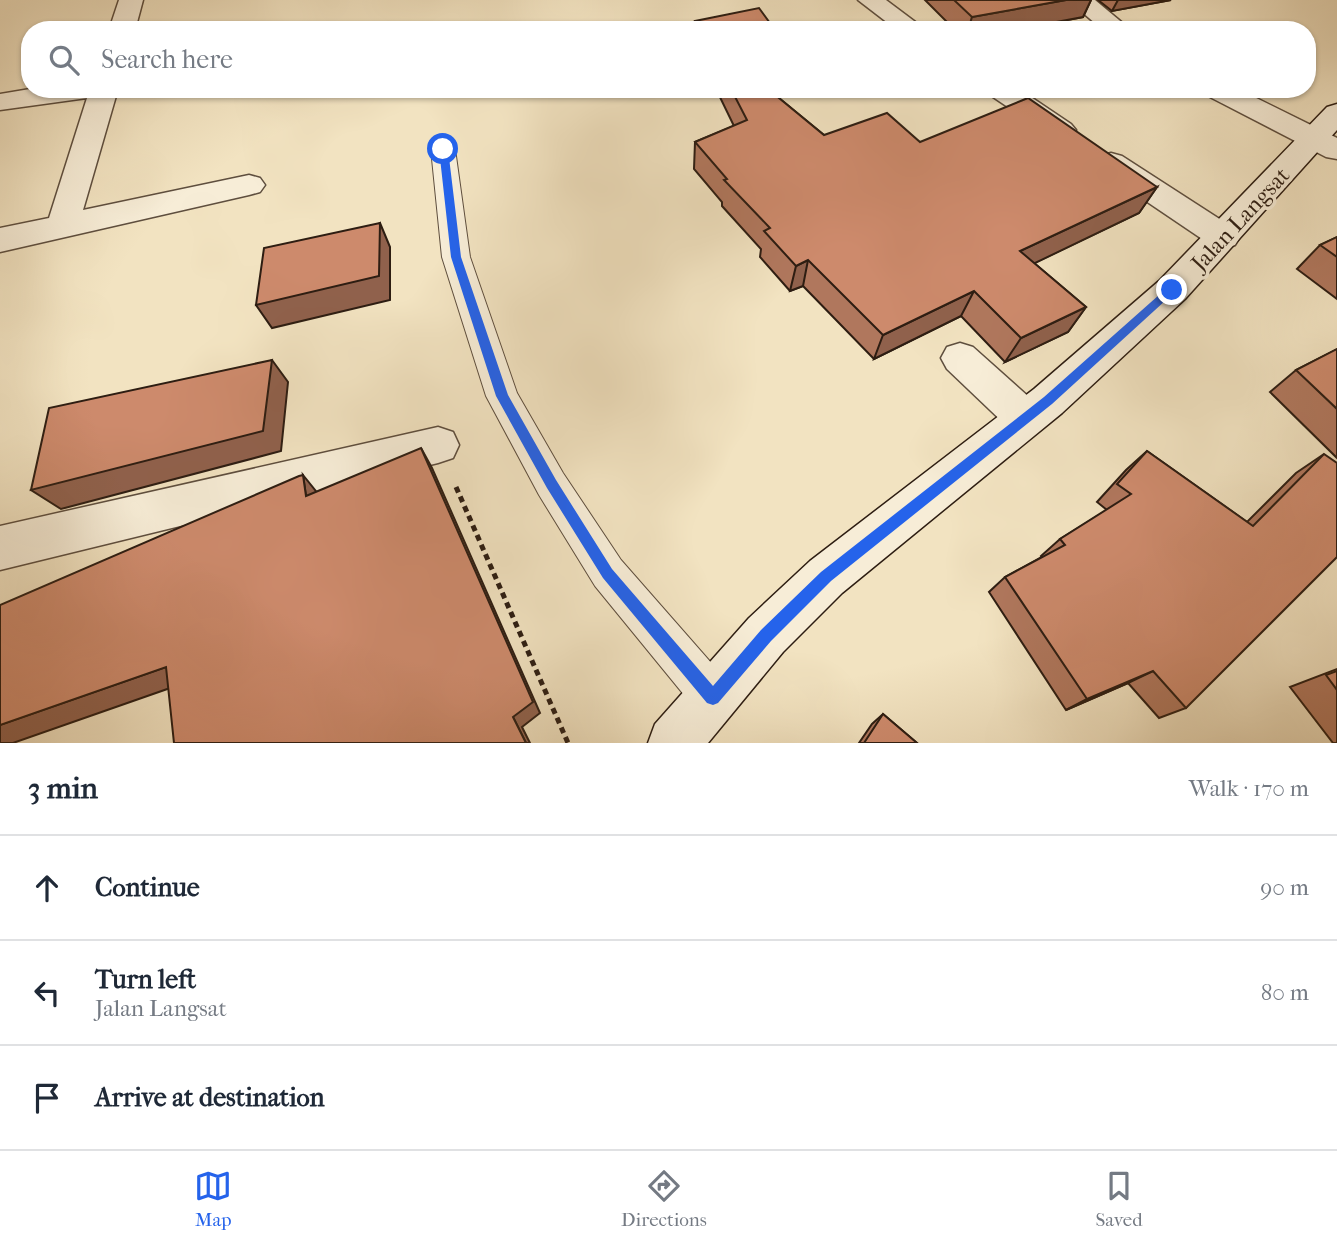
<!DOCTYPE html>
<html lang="en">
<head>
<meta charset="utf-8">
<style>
  :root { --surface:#fff; --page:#f2f2f3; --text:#1f2937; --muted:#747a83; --line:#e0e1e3; --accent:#2563eb }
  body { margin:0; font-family:"IM FELL French Canon",serif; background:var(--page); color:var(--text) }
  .stop { position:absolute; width:21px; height:21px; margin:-16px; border:5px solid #2563eb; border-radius:50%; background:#fff }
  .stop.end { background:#2563eb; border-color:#fff; box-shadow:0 2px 7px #0008 }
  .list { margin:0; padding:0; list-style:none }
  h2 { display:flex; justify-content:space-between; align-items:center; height:91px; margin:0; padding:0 28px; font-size:30px }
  h2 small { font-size:23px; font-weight:400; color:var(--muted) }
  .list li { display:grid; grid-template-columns:46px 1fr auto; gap:21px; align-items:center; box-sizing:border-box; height:105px; padding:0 28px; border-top:2px solid var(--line) }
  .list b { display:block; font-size:26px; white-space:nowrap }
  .list p { margin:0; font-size:23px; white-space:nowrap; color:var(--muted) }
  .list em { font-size:23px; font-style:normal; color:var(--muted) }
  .icon { flex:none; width:38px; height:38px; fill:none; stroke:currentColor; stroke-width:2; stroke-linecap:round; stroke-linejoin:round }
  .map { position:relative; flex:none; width:1337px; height:743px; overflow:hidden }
  .search { position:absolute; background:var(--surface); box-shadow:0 2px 5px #0004; left:21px; right:21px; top:21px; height:77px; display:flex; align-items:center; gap:18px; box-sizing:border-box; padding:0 24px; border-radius:28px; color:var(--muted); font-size:26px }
  .sheet { height:406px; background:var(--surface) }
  nav { display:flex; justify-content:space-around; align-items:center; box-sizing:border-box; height:98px; border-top:2px solid var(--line); background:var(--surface); font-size:19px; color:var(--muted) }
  nav a { display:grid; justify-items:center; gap:4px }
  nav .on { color:var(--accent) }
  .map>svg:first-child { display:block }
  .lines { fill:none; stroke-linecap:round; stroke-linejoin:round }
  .lane-casing { stroke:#5e4e3e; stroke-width:2 }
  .street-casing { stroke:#5e4e3e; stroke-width:3 }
  .secondary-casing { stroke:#2d1d12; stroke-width:3 }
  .path { stroke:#2d1d12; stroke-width:5; stroke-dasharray:6 4.5; stroke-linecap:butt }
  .lane { fill:#f7edd7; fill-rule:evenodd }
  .street { fill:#f7edd7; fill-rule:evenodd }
  .secondary { fill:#f7edd7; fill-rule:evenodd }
  .wall { fill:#b0775d; stroke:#2d1d12; stroke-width:2 }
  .shaded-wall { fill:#90614c; stroke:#2d1d12; stroke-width:2 }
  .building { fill:#cd8a6c; stroke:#2d1d12; stroke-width:2 }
  .route { fill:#2563eb }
  .labels { text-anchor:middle; stroke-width:7; stroke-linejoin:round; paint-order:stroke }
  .street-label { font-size:23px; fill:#2d1d12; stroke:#f7edd7 }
</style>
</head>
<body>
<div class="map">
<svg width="1337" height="743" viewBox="0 0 1337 743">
  <rect width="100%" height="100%" fill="#f2e3c1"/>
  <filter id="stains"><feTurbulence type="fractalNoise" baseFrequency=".00286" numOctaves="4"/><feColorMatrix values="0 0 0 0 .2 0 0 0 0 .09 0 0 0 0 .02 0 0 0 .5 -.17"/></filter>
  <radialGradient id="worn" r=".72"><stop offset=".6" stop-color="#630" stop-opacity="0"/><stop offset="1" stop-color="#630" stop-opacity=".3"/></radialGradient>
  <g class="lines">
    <!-- lane casing -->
    <g class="lane-casing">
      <path id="lane" d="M443,141L452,144L455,149L470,257L517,393L563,473L621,560L728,682L734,697L728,712L713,718L698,712L595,586L539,495L486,396L442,257L431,149L434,144Z"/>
    </g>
    <!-- street casing -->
    <g class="street-casing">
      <g id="street">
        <path d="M119,0H143L135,30H109Z"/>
        <path d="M858,0H886L926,30H897Z"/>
        <path d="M1068,0H1095L1131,30H1103Z"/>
        <path d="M30,89H118L83,210L249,175L260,178L265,185L260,192L249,195L0,252V228L49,218L87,98L0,110V94Z"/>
        <path d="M986,89H1019L1071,124L1076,130L1071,136L1061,139L1051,136L990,95Z"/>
        <path d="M1202,89H1238L1337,138V159L1326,157L1206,95Z"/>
        <path d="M1111,153L1122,156L1235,229L1240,237L1235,245L1223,249L1211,245L1100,170L1096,163L1100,156Z"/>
        <path d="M960,343L973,347L1039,406L1045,418L1039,430L1025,435L1011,430L947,369L941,358L947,347Z"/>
        <path d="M438,427L453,432L459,445L453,458L438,463L0,570V526Z"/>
      </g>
    </g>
    <!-- secondary casing -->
    <g class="secondary-casing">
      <path id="secondary" d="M1337,104V130L1185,299L1062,413L842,593L783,652L708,743H648L655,724L749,618L810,561L1034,389L1159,281L1327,107Z"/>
    </g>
    <!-- path -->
    <path class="path" d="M456,487L568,743"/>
    <!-- lane -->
    <use href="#lane" class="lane"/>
    <!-- street -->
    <use href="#street" class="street"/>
    <!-- secondary -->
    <use href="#secondary" class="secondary"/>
  </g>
  <!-- wall -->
  <g class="wall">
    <path d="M925,0H1091L1083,17L1013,30H955Z"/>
    <path d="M1098,0H1171L1112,11Z"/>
    <path d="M695,21L775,30H695Z"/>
    <path d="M716,89H768L824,135L920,142L1157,187L1139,213L1034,263L1086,307L1068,332L1005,362L961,316L874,359L803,286L790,291L760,257L761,249L722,206V202L694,169L695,142L734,126Z"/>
    <path d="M1337,237V299L1297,269L1320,245Z"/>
    <path d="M1337,349V458L1270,392L1296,370Z"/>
    <path d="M1147,451L1247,522L1296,473L1324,454L1186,708L1159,718L1128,683L1066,710L989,592L1005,577L1042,557L1041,556L1060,539L1107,510L1097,502L1126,470Z"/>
    <path d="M1337,669V743H1333L1290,687Z"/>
    <path d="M883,714L917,743H859L872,724Z"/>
  </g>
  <!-- shaded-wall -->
  <g class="shaded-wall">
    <path d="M1066,0H1091L1083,17L1013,30H968L972,17Z"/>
    <path d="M1118,0H1171L1112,11Z"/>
    <path d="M1157,187L1139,213L1006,277L1020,251Z"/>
    <path d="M380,223L390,247V300L272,328L256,305Z"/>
    <path d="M808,260L803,286L790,291L796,266Z"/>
    <path d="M974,291L961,316L874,359L883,335Z"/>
    <path d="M1086,307L1068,332L1005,362L1021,338Z"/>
    <path d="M272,360L288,382L281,451L61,509L31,490Z"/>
    <path d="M421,448L432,468L540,713L522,727L530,743H526L513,717Z"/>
    <path d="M303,475L319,495L306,496Z"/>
    <path d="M166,667L193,680L13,743H0V725Z"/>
    <path d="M1153,671L1128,683L1066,710L1087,699Z"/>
  </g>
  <!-- building -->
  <g class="building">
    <path d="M954,0H1066L972,17Z"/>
    <path d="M759,8L775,30H700L695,21Z"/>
    <path d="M731,89H768L824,135L887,113L920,142L1028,98L1157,187L1020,251L1086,307L1021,338L974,291L883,335L808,260L796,266L764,231L770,228L724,180L727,179L695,142L747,120Z"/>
    <path d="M380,223L379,276L256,305L264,248Z"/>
    <path d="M1337,237V257L1320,245Z"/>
    <path d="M1337,349V409L1296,370Z"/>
    <path d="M272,360L263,431L31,490L49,408Z"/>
    <path d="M421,448L533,702L513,717L526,743H174L166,667L0,725V605L299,476L303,475L306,496Z"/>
    <path d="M1147,451L1253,526L1324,454L1337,463V557L1186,708L1153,671L1087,699L1005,577L1065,545L1060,539L1131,494L1117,484Z"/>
    <path d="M1337,671V690L1326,675Z"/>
    <path d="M883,714L917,743H864Z"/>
  </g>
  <!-- route -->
  <path class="route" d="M443,146L448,149L461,257L508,395L556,480L612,569L713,686L761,630L821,572L1044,397L1168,287H1176L1177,290L1052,404L831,581L771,641L718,703L713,705L707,703L603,578L547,488L496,396L451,257L439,149Z"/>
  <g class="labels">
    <!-- street labels -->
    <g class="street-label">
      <text transform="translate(1240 219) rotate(-47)" y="8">Jalan Langsat</text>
    </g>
  </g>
  <rect width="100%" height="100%" filter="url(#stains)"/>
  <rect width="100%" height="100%" fill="url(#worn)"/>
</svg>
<div class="stop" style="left:443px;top:149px"></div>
<div class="stop end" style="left:1172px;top:290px"></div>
<div class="search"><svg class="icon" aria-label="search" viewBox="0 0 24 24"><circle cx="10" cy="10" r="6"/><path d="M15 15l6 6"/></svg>Search here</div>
</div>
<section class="sheet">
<h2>3 min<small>Walk · 170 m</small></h2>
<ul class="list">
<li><svg class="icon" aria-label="ahead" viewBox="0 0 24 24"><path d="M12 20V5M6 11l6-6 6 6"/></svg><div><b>Continue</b></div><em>90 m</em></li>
<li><svg class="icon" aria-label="left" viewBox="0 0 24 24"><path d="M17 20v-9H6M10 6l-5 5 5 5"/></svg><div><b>Turn left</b><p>Jalan Langsat</p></div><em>80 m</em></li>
<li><svg class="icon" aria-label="arrive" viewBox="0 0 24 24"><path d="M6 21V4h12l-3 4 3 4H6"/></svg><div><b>Arrive at destination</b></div></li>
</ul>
</section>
<nav>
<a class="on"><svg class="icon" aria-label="map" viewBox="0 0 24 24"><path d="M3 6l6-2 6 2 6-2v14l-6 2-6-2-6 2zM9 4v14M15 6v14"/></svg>Map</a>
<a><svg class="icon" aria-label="directions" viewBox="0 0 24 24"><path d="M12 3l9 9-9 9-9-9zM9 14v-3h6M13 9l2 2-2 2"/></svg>Directions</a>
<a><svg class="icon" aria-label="saved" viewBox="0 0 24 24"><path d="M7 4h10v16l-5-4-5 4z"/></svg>Saved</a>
</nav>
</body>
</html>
